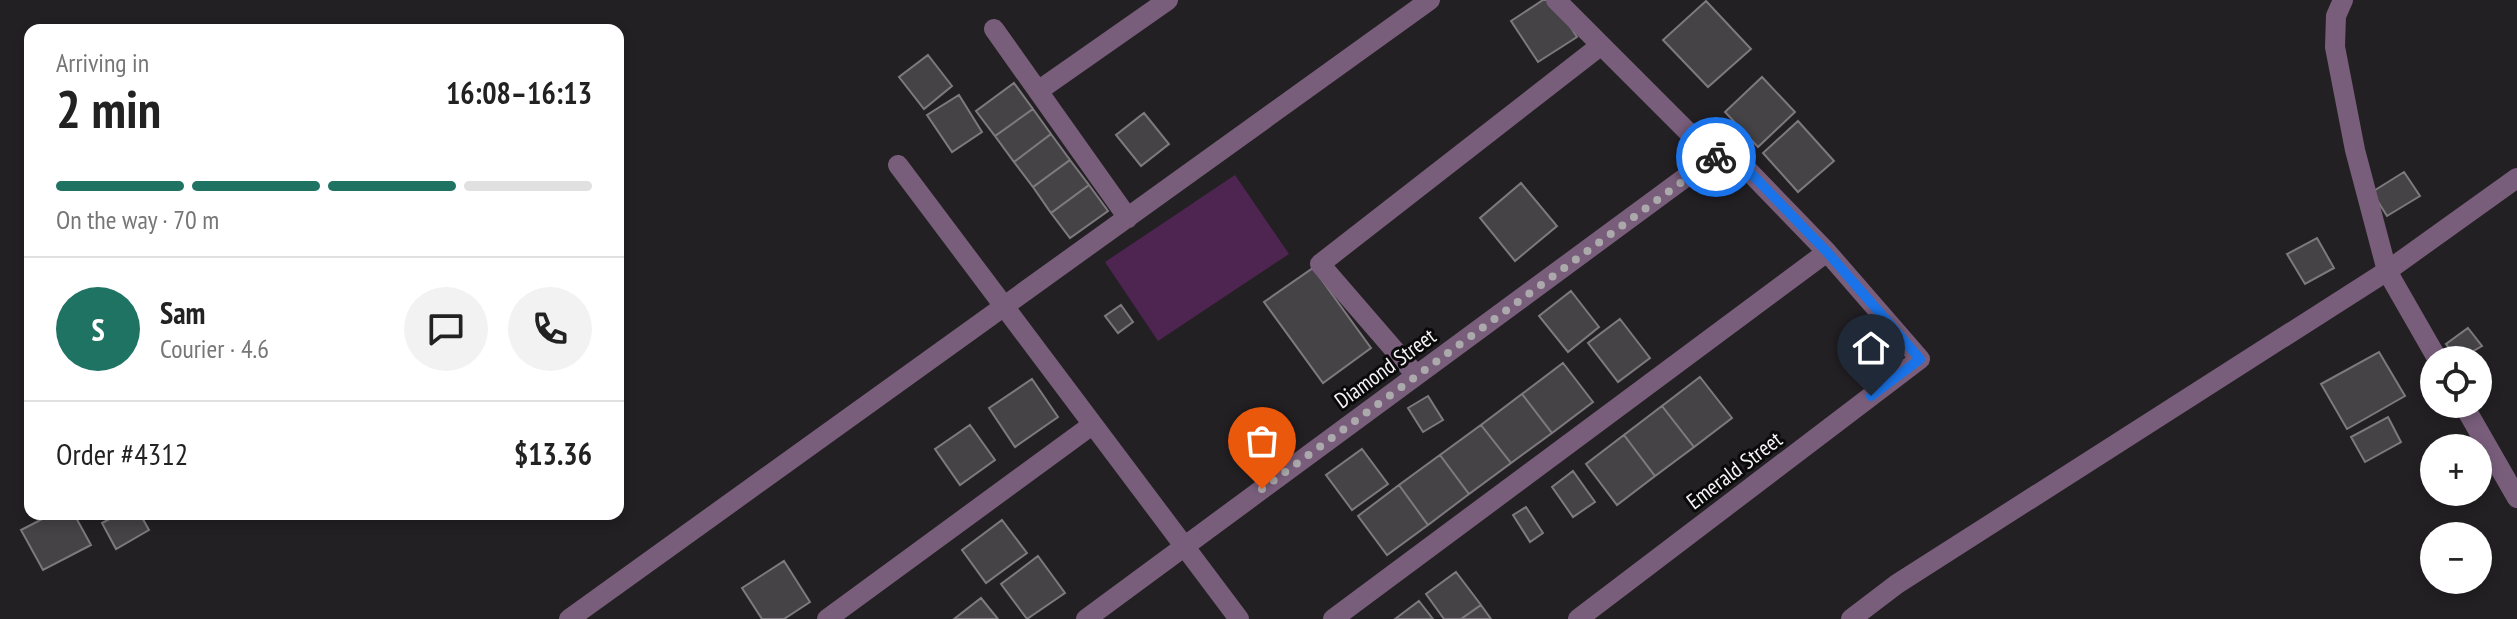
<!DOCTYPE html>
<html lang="en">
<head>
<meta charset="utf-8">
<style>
  :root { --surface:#fff; --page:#f2f2f2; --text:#222; --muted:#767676; --line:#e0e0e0; --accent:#1e7363 }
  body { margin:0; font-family:"PT Sans Narrow",sans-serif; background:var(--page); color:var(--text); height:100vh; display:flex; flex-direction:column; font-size:30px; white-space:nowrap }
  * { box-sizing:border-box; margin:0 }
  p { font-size:26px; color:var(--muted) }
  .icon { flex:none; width:44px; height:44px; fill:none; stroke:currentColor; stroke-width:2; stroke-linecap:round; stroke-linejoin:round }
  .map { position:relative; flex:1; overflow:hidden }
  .panel { position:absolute; left:24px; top:24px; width:600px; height:496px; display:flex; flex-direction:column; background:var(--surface); border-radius:16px; box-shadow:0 4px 12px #0003 }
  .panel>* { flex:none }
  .tools { position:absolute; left:2420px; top:346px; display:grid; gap:16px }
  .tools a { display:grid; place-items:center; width:72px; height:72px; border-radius:50%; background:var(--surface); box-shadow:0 4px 12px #0003; font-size:40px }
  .pin { position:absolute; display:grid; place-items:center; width:68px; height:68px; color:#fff; margin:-82px -34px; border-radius:50% 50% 50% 0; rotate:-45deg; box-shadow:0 0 8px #0007 }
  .pin .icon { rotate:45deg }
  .courier { position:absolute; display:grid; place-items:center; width:80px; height:80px; margin:-40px; border:6px solid #1a73e8; border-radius:50%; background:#fff; color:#222; box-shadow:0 2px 10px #0007 }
  .overview em { font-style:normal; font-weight:700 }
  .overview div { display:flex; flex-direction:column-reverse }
  .overview { display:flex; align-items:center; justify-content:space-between; height:136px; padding:0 32px }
  h1 { font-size:52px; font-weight:700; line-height:60px }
  .bar { display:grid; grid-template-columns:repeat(4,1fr); gap:12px 8px; align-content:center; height:96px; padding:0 32px }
  .bar i { height:10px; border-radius:6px; background:var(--line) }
  .bar .active { background:var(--accent) }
  .bar p { grid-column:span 4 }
  .line { display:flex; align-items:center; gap:20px; padding:0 32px; border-top:2px solid var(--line) }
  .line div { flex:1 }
  .round { display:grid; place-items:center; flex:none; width:84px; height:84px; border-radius:42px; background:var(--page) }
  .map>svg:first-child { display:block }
  .green { fill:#4e2451 }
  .building { fill:#464347; stroke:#7e797e; stroke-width:2 }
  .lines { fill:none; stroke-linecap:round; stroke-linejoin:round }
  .minor { stroke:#795e7b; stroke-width:20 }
  .done { stroke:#aca9ac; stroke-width:8; stroke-dasharray:0 14.4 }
  .route { stroke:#1a73e8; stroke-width:10 }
  .labels { text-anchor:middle; stroke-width:6; stroke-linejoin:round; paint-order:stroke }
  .street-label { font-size:22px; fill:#f5f3f5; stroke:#0b0a0b }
</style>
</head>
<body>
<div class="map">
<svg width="2517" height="619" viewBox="0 0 2517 619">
  <rect width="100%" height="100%" fill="#232023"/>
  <path class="green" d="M1235 175 1289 254 1158 341 1105 262Z"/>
  <path class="building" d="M1543 0H1553L1577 37 1538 62 1511 21Z
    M1706 1 1751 49 1708 87 1663 40Z
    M928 55 952 86 924 109 899 77Z
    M1762 77 1795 112 1758 147 1725 112Z
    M1014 83 1033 109 995 136 976 111Z
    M959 95 982 132 952 152 927 115Z
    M1033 109 1051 134 1014 162 995 136Z
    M1144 113 1169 144 1141 166 1116 135Z
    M1798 121 1834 161 1798 192 1763 153Z
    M1051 134 1070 160 1033 187 1014 162Z
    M1070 160 1089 185 1051 213 1033 187Z
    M2404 172 2420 196 2387 216 2372 192Z
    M1521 183 1557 226 1515 261 1480 218Z
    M1089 185 1108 211 1070 238 1051 213Z
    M2317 238 2334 268 2305 284 2287 254Z
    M1313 268 1371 348 1323 383 1264 302Z
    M1571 291 1599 327 1568 352 1539 316Z
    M1121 305 1133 322 1118 333 1105 316Z
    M1620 319 1650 358 1618 382 1588 343Z
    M2468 328 2482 346 2458 360 2446 344Z
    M2379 352 2405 396 2347 429 2321 384Z
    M1563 363 1593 402 1552 433 1522 394Z
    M1700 377 1732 418 1694 447 1662 406Z
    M1032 379 1058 417 1015 447 989 408Z
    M1522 394 1552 433 1511 463 1481 425Z
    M1428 396 1443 420 1423 432 1408 408Z
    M1662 406 1694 447 1655 476 1624 435Z
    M2388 417 2401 442 2365 462 2351 437Z
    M970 425 995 460 960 485 935 449Z
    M1481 425 1511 463 1469 494 1440 455Z
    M1624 435 1655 476 1617 505 1586 464Z
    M1362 449 1388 484 1352 510 1326 475Z
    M1440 455 1469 494 1428 525 1399 485Z
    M1573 471 1595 502 1573 517 1552 487Z
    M1399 485 1428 525 1387 555 1358 516Z
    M1526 507 1543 533 1530 542 1513 515Z
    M52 514H74L91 545 43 570 21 530Z
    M119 514H140L149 530 116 549 102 523Z
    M1002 520 1027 553 986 583 962 550Z
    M1038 556 1065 593 1027 619 1001 584Z
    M784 561 810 602 784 619H762L742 588Z
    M1456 572 1481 605 1461 619H1444L1426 594Z
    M981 598 998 619H954Z
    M1419 601 1433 619H1395Z
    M1481 605 1491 619H1461Z"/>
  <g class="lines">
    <path class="minor" d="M1556 0 1713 157 1737 159 1827 252 1920 359 1578 619
      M2343 0 2336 16 2335 47 2355 150 2387 271 2438 360
      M994 29 1128 218
      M1038 91 1168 0
      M898 165 1239 619
      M1416 375 1320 264 1600 46
      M2463 404 2517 498
      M569 619 1430 0
      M827 619 1092 425
      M1086 619 1713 157
      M1333 619 1827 252
      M1851 619 1897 584 2387 271 2517 178"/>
  </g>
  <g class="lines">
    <path class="done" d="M1262 489 1716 157"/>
    <path class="route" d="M1716 157 1737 159 1827 252 1920 359 1871 396"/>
  </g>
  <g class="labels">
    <g class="street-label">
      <text transform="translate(1385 368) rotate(-36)" y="8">Diamond Street</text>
      <text transform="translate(1734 470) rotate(-37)" y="8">Emerald Street</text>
    </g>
  </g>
</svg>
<div class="tools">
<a><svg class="icon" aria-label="locate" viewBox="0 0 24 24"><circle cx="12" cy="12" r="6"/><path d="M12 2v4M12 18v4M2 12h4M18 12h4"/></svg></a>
<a>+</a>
<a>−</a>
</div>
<div class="pin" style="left:1262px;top:489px;background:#ea580c"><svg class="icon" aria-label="bag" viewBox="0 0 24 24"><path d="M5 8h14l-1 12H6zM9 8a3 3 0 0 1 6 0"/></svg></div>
<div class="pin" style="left:1871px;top:396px;background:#1f2937"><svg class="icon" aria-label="home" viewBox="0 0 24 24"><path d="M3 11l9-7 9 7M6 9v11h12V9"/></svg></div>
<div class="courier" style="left:1716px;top:157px"><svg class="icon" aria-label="bike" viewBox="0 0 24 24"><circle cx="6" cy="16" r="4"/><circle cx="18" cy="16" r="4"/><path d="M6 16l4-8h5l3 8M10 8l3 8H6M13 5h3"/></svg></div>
<section class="panel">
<div class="overview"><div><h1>2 min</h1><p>Arriving in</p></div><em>16:08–16:13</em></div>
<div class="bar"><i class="active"></i><i class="active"></i><i class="active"></i><i></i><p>On the way · 70 m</p></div>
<div class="line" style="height:144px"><b class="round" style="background:var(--accent);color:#fff">S</b><div><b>Sam</b><p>Courier · 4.6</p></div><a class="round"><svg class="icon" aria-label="chat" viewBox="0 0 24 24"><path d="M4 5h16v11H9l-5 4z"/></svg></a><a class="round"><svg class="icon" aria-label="phone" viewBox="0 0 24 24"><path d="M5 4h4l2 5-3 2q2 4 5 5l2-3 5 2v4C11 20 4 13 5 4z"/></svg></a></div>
<div class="line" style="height:104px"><div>Order #4312</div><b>$13.36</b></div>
</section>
</div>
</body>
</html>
